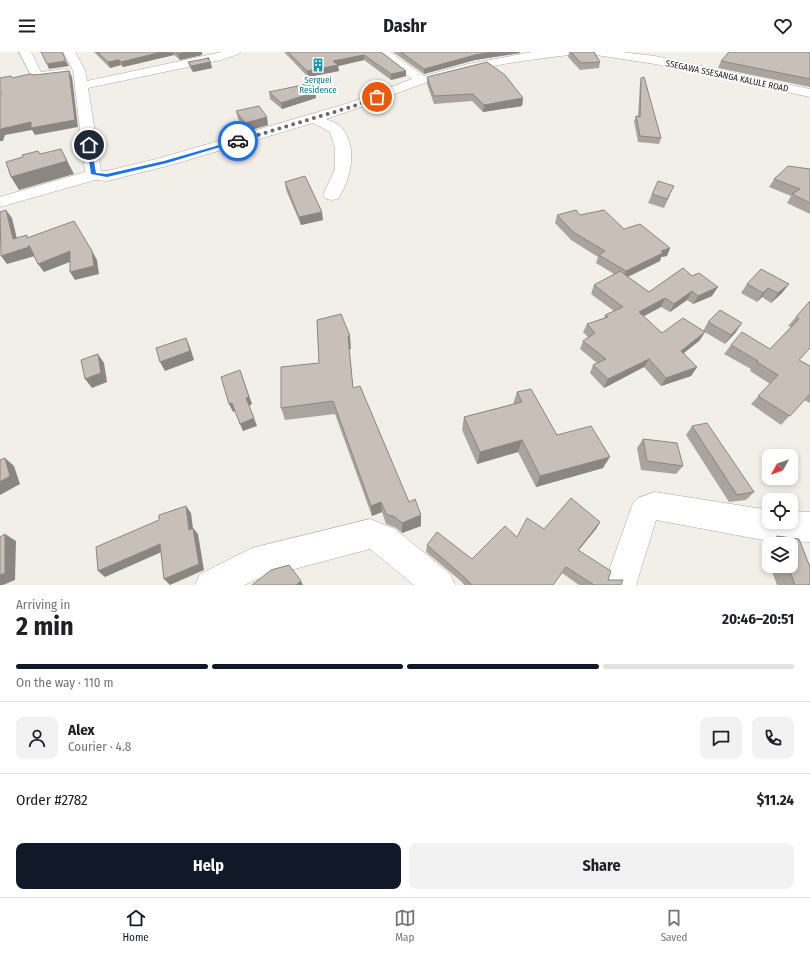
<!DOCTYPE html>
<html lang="en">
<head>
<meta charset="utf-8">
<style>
  :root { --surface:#fff; --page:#f2f2f2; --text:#202124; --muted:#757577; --line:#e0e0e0; --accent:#111827 }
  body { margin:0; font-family:"Fira Sans Condensed",sans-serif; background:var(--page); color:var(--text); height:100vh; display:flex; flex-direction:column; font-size:15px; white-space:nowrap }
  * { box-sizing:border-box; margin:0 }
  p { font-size:13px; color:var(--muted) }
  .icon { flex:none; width:22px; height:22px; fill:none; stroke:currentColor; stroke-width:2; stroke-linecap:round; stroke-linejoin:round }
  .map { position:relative; height:533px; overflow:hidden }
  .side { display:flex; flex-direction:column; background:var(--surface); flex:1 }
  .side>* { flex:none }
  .needle { width:26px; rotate:230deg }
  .fabs { position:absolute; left:762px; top:397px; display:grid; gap:8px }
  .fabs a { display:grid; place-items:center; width:36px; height:36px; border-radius:8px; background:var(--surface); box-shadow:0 2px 6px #0003; font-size:20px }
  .pin { position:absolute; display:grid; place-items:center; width:34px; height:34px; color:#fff; margin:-17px; border:2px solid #fff; border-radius:50%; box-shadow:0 1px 4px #0007 }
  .courier { position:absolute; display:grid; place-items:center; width:40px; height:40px; margin:-20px; border:3px solid #1a73e8; border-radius:50%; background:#fff; color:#222; box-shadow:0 1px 5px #0007 }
  .head em { font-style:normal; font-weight:700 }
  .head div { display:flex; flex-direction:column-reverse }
  .head { display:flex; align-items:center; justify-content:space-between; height:68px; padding:0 16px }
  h1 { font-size:26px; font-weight:700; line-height:30px }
  .bar { display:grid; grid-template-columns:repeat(4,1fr); gap:6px 4px; align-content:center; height:48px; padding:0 16px }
  .bar i { height:5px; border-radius:3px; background:var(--line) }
  .bar .active { background:var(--accent) }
  .bar p { grid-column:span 4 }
  .line { display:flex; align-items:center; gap:10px; padding:0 16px; border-top:1px solid var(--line) }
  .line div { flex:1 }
  .round { display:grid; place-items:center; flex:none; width:42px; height:42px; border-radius:8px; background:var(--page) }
  .cta { display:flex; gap:8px; margin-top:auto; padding:8px 16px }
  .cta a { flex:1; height:46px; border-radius:8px; background:var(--accent); color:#fff; font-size:16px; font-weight:700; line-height:46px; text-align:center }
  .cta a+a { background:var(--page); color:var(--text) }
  header { display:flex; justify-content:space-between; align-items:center; height:52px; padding:0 16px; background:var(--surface); font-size:18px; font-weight:700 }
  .tab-bar { display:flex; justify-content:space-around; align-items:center; height:56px; border-top:1px solid var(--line); background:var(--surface); font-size:11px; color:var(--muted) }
  .tab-bar a { display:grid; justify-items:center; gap:2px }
  .tab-bar .active { color:var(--accent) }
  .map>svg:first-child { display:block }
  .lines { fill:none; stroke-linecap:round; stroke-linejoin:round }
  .minor-casing { stroke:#a9a9a9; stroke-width:1 }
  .minor { fill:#fff; fill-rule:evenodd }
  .wall { fill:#aba49e }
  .shaded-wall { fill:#8b8681 }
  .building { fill:#c7bfb8; stroke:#8b8681 }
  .route { fill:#1a73e8 }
  .done { stroke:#6b6a68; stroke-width:4; stroke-dasharray:0 7.2 }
  .labels { text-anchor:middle; stroke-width:4; stroke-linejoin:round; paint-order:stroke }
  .far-street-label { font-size:9px; fill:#222; stroke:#fff }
  .far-culture-label { font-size:9px; fill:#0d838f; stroke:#fff }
</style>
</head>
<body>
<header><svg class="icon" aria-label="menu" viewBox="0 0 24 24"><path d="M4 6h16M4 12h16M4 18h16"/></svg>Dashr<svg class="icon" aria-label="heart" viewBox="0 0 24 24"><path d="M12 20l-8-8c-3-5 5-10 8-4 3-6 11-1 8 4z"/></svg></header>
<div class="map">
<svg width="810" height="533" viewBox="0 0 810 533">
  <rect width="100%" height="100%" fill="#f2efe9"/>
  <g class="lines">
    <g class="minor-casing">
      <path id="minor" d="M19 0H31L41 20 64 17 68 18 70 21 68 24C58 26 43 29 33 27Z
        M63 0H75L85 18 87 29 222 0H241L239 2 221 8 88 36 101 119H107L160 106 349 51 412 27 376 0H390L424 24 468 12 532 0H575L573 2 569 3C519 9 466 16 419 33 388 44 358 57 326 67 331 69 339 72 342 76 358 96 351 127 338 147L332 148 326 147 323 143 335 117V96L330 80 313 71 171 113 107 129 95 128 0 155V145L85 120 73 18Z
        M590 0H622L655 4 810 37V45L655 12 596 3 592 2Z
        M655 440 769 458V470H791V459L810 460V490L763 488 656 468 636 533H604L633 451 638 446Z
        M370 467 395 477 450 522 455 533H414L370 497 257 527 244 533H195L200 522 252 496Z"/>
    </g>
    <use href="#minor" class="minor"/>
  </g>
  <path class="wall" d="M94 0H202V3L180 8 174 3 123 15 121 13 110 16Z
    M284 0H381L406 19V24L391 28 364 8 338 14 339 19 308 25Z
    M393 0H520V1L475 8 424 22Z
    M569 0H594L600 10 599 16 580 18 568 5Z
    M810 0V35L718 16 721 9Z
    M209 6 212 16 193 20 190 16 188 10Z
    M427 25 523 46 522 54 483 60 472 49 434 52 427 32Z
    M641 26 661 86 659 92 638 90 634 69 636 64H638L640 31Z
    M269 40H315L316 46 282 57 270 47Z
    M236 59 268 73 247 79 238 67Z
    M810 117V162L787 151 791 144 769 135 774 127Z
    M285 130 323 168 301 173 286 138Z
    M652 142 670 143 664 156 648 151Z
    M557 163H580L624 177 670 196 667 204 661 205 660 209 628 225 649 240 683 216 712 244 693 252 687 248 670 260 661 255 643 264 662 281 705 280 699 289 684 301 697 315 691 324 661 334 644 315 604 336 590 321 593 313 597 311 580 297 583 289 588 285 583 280 587 272 604 266 605 263 614 259 591 242 594 233 614 222 596 211 598 205 571 188 555 171Z
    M747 232H789L782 241 771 251 762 245 757 250 741 241Z
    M810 249 799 308 810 314V351L804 348 781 373 751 352 770 332 750 319 751 317 724 302 731 293 770 297 791 275 788 274Z
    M317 268 351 297H349L353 336 421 474 402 481 396 476 386 472 382 460 372 464 335 362 285 368 281 356 319 311Z
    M708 270 736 280 725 292 703 279Z
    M517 340 557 383 603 416 536 435 518 400 477 412 462 378 464 365 513 352Z
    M692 374 754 440 746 448 729 450 686 383Z
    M643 387 683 414 676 422 641 418 637 396Z
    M600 470 596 477 578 499 608 528 621 533H579L562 521 553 533H464L462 530 426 500 427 493 472 507 517 485 544 477Z
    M777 484 799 487 810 515V533H777L770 514H791V492H769V510L764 494Z"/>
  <path class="shaded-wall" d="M162 0H173L174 3 123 15 121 10Z
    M186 0H202V3L180 8 178 2Z
    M492 0H520V1L475 8 424 22V17L475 3Z
    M364 3V8L338 14 339 19 308 25 307 19 333 9Z
    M207 6H209L212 16 193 20 191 14Z
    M119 8 121 13 110 16 108 10Z
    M66 9 69 14 49 17 47 12Z
    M69 19 72 25 78 75 35 83 32 78 5 83 3 89H0V80L1 77Z
    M406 19V24L391 28V22Z
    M315 40 316 46 282 57 281 51Z
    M523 46 522 54 483 60 484 53Z
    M267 65 268 73 247 79 245 71Z
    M61 97 74 122 19 138 11 125 40 102 38 99 45 112Z
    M6 158 12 166 19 195 13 187Z
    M322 160 323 168 301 173 299 165Z
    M29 193 35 204 7 212 1 204Z
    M670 196 667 204 661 205 660 209 623 227 626 219 661 199Z
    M70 199 75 208 44 220 38 212Z
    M92 199 97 208 99 222 75 228 70 220Z
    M789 232 782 241 771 251 778 241Z
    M718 235 712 244 693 252 698 244Z
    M768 236 762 245 757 250 763 241Z
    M692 239 687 248 670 260 674 252Z
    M665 246 661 255 635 269 639 260Z
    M742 271 736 280 725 292 731 283Z
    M705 280 699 289 676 307 681 299Z
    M348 284H350L351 297H349Z
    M186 286 190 295 194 308 165 319 160 310Z
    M98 302 104 311 107 330 92 336 85 327Z
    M649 307 644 315 604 336 608 327Z
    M697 315 691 324 661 334 666 326Z
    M240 318 252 352 249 354 246 346Z
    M232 351 235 359 233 360 229 352Z
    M254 366 257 374 243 379 240 372Z
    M522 388 518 400 477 412 480 400Z
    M610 405 603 416 536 435 540 424Z
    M5 406 14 414 20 432 0 443V430Z
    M381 450 382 460 372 464 371 454Z
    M186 454 191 461 194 484 189 478Z
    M421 463V474L402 481V471Z
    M600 470 596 477 573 505 578 498Z
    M193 476 198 482 204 518 170 533 164 527Z
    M5 482 16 489 15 528 3 533H0V523Z
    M160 492 166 498 105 525 98 519Z
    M301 529 303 533H296Z"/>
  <path class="building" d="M41 0H62L66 9 47 12Z
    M97 0H162L121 10 119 8 108 10Z
    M176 0H186L178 2Z
    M288 0H381L406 19 391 22 364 3 333 9 338 13 307 19Z
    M401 0H492L475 3 424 17Z
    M571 0H594L600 10 581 11Z
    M729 0H810V27L721 9Z
    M207 6 211 10 191 14 188 10 209 6Z
    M487 10 505 23 523 46 484 53 473 42 434 44 427 25Z
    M69 19 75 68 31 76V70L1 77 0 80V42H2L0 39V26L11 24 12 26 30 22 34 23Z
    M644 25 661 86 640 84 636 64 640 65 641 26Z
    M312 31 315 40 281 51 269 40Z
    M259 54 267 65 245 71 236 59Z
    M61 97 67 109 11 125 6 110 23 105 22 103 38 99 40 102Z
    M788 114 810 117V151L792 142 800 137 774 127Z
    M305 124 322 160 299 165 285 130Z
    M658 129 674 134 667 147 652 142Z
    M6 158 13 187 27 183V186L74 169 92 199 94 214 70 220V199L38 212 29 193V195L1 204 0 160Z
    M576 158 580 163 604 158 624 177 640 172 670 196 661 199 663 201 626 219 599 203 605 199 573 180 557 163Z
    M683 216 692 224 699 221 718 235 698 244 692 239 674 252 665 246 639 260 662 281 683 266 705 280 681 299 697 315 666 326 649 307 608 327 593 313 606 307 583 289 595 281 587 272 608 265 605 263 623 255 594 233 620 219 649 240Z
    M761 217 789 232 778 241 768 236 763 241 747 232Z
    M810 249V296L799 308 810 314V342L790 364 758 344 778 323 757 310 758 309 731 293 742 280 770 297 799 267 796 265Z
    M720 258 742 271 731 283 708 270Z
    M341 262 350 284H348L353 336 360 334 409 450 415 447 421 463 402 471 395 465 386 462 381 450 371 454 333 349 281 356V315L319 311 317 268Z
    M186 286 190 299 160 310 156 296Z
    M98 302 101 321 85 327 81 308Z
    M240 318 249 345 246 346 254 366 240 372 232 351 229 352 221 325Z
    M531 337 557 383 591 374 610 405 540 424 522 388 480 400 464 365 522 350 517 340Z
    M707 371 754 440 737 443 692 374Z
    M643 387 677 391 683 414 647 409Z
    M5 406 10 424 0 430V408Z
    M571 446 600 470 578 498 611 519 608 528H623L621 533H594L566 515 553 533H472L463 524 427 493 437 480 472 507 505 474 517 485 527 466 544 477Z
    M186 454 189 478 193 476 199 512 164 527 160 492 98 519 96 495 159 468V463Z
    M5 482V521L0 523V485Z
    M777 484 799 487 810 515V533H795L788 514H791V492H780Z
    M289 513 301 529 296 533H252L271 518Z"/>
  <path class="route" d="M237 88 240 89 167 111 107 125 91 122 87 93 89 91 91 93 96 121 107 122 164 109Z"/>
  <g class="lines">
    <path class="done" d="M238 89 354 54 377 45"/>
  </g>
  <defs>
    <g id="building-bare" transform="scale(1.08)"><path d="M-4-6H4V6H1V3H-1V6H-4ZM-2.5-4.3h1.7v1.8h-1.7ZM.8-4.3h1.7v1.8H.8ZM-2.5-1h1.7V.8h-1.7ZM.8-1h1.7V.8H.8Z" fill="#0f9aa8" stroke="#fff" stroke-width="2.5" paint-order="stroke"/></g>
  </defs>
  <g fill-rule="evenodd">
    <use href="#building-bare" x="318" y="13"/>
  </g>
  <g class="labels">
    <g class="far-street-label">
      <text transform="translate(727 24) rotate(12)" y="3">SSEGAWA SSESANGA KALULE ROAD</text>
    </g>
    <g class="far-culture-label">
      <text x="318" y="31">Serguei<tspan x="318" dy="10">Residence</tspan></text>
    </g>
  </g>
</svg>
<div class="fabs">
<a><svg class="needle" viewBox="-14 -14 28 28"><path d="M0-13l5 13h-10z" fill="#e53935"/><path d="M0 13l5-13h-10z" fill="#757577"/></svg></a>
<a><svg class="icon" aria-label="locate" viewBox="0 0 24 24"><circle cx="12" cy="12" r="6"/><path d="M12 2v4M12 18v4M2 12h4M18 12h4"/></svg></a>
<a><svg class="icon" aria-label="layers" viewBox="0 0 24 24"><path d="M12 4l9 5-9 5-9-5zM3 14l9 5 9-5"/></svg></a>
</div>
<div class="pin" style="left:377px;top:45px;background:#ea580c"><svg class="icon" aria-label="bag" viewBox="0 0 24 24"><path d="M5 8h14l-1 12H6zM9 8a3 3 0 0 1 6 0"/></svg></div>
<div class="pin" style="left:89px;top:93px;background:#1f2937"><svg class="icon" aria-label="home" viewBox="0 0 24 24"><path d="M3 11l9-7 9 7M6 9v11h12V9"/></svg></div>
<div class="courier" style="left:238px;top:89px"><svg class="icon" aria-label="car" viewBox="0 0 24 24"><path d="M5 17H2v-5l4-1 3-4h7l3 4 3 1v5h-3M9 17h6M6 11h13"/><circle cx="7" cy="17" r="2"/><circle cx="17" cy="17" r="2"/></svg></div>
</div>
<section class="side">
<div class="head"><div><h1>2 min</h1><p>Arriving in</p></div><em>20:46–20:51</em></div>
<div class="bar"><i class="active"></i><i class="active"></i><i class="active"></i><i></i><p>On the way · 110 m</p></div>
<div class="line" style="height:72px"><a class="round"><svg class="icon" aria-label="person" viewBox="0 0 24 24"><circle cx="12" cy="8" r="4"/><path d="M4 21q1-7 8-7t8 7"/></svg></a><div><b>Alex</b><p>Courier · 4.8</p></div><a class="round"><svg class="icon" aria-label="chat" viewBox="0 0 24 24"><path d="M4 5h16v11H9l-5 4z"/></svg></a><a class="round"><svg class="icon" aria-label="phone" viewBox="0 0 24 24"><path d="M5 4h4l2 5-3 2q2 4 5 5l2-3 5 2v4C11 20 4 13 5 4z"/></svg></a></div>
<div class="line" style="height:52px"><div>Order #2782</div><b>$11.24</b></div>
<div class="cta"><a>Help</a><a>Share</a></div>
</section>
<nav class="tab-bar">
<a class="active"><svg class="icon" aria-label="home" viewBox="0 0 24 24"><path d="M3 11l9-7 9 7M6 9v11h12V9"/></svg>Home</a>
<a><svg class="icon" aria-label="map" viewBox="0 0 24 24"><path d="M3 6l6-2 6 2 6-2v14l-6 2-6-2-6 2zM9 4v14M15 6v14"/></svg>Map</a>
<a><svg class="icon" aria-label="saved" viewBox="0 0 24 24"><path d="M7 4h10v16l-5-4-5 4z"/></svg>Saved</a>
</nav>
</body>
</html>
